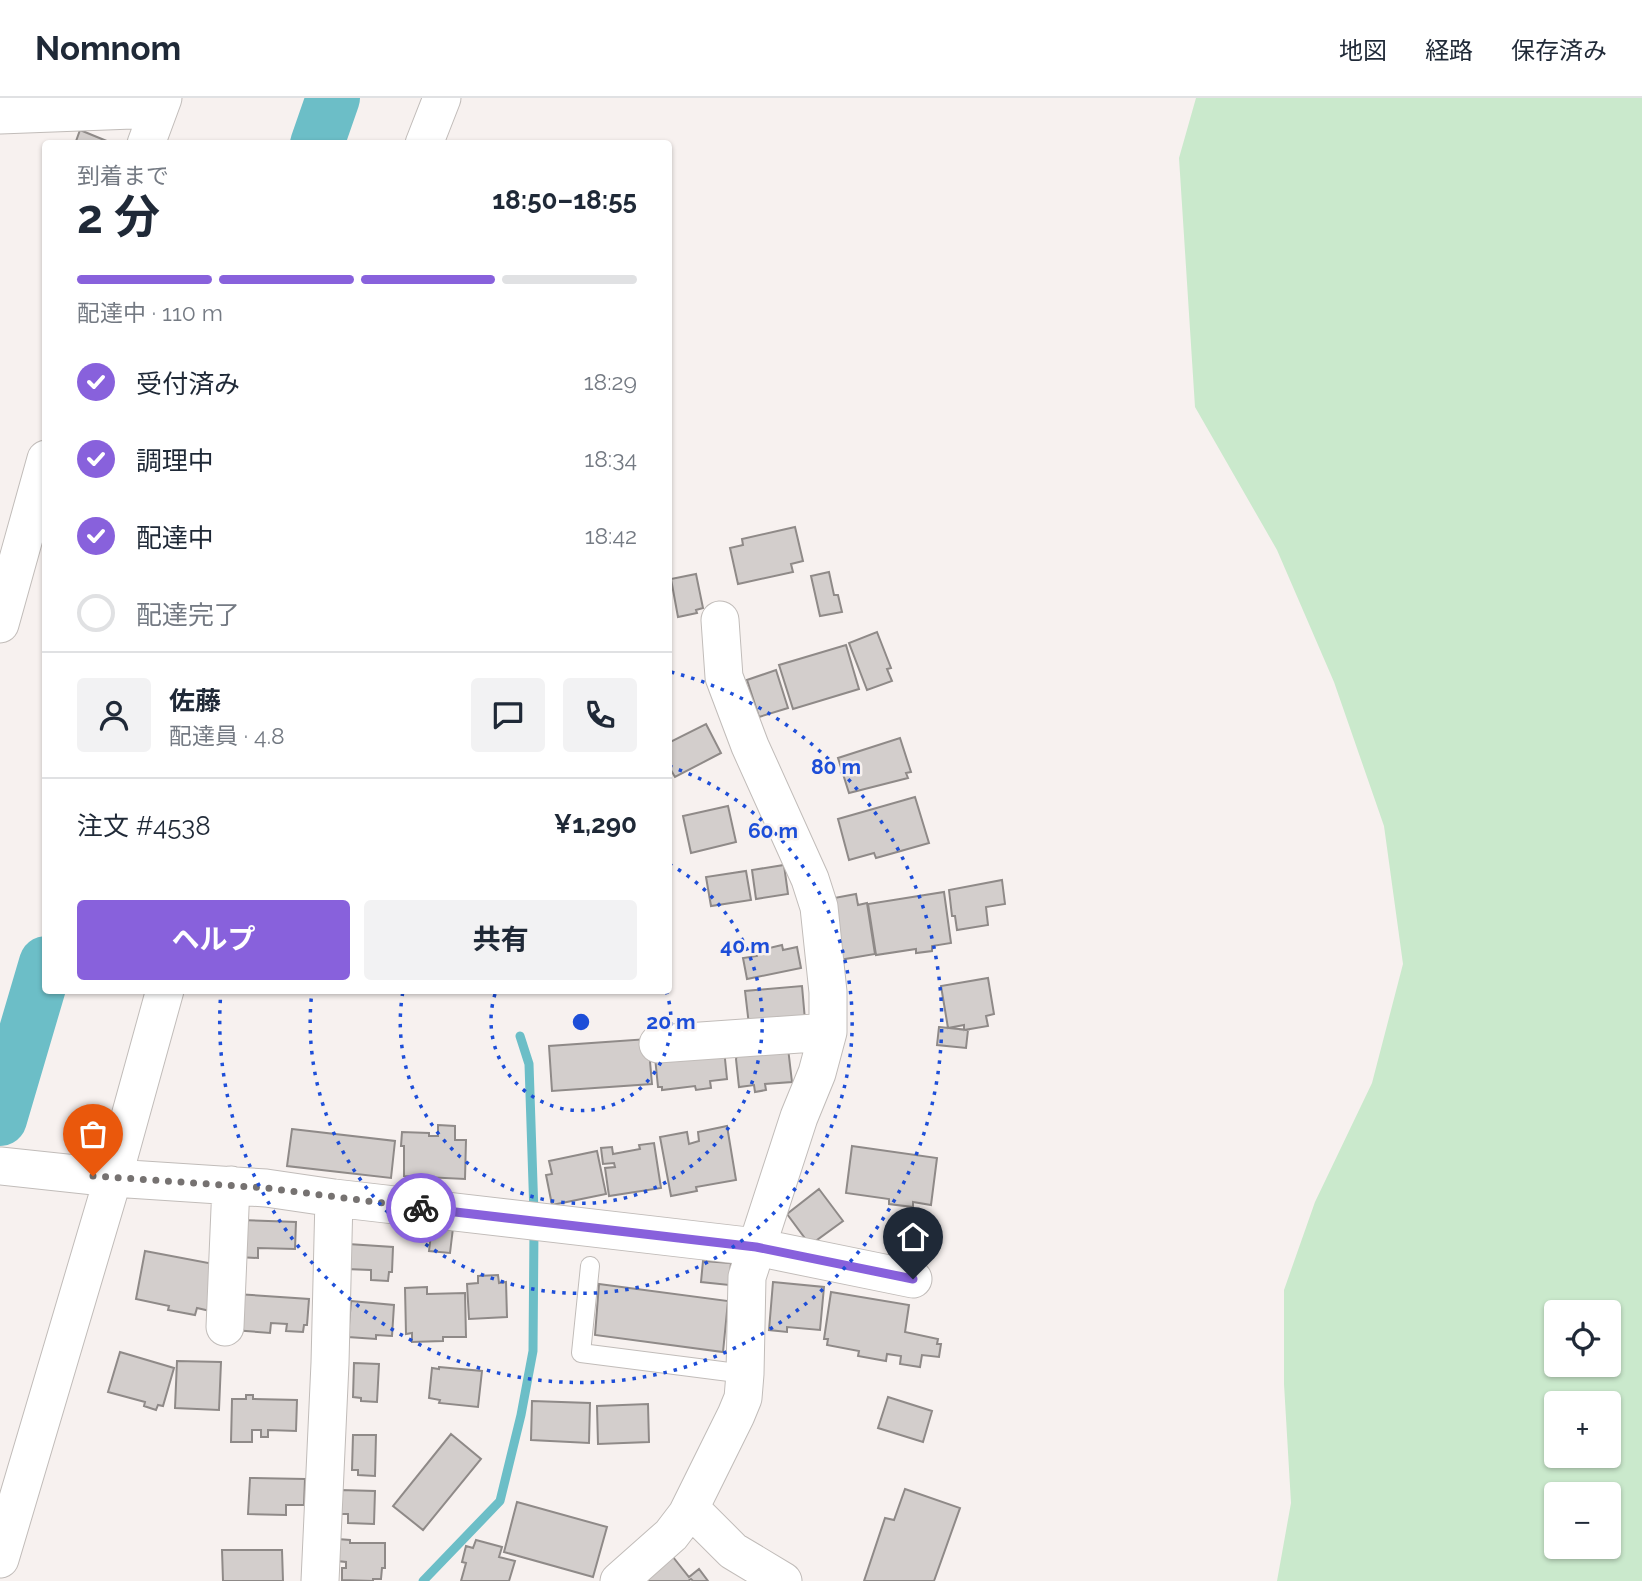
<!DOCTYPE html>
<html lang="ja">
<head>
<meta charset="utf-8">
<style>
  :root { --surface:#fff; --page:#f2f2f3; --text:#1f2937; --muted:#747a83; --line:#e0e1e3; --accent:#8861dc }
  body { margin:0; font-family:Raleway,"Noto Sans JP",sans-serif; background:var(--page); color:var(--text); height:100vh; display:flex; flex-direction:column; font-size:26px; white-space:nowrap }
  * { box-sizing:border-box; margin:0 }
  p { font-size:23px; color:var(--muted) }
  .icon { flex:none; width:38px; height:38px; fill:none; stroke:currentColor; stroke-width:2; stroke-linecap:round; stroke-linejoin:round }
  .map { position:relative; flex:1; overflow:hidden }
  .details { position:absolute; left:42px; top:42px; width:630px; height:854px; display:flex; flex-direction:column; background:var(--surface); border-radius:7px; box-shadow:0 2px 5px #0004 }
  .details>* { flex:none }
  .fabs { position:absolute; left:1544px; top:1202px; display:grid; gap:14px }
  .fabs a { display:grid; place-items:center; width:77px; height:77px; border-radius:7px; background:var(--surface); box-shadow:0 2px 5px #0004; font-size:35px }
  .pin { position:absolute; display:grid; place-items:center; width:60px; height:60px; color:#fff; margin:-72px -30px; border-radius:50% 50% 50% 0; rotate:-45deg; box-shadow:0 0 7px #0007 }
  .pin .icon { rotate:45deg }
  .courier { position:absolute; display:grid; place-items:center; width:70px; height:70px; margin:-35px; border:5px solid #8861dc; border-radius:50%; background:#fff; color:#222; box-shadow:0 2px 9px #0007 }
  .overview em { font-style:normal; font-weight:700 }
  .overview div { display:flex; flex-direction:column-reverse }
  .overview { display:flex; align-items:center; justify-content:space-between; height:119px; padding:0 35px }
  h1 { font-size:46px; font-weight:700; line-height:52px }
  .bar { display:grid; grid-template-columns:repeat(4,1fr); gap:10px 7px; align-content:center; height:84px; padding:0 35px }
  .bar i { height:9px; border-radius:5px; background:var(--line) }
  .bar .on { background:var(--accent) }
  .bar p { grid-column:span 4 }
  .line { display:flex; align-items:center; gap:18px; padding:0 35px; border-top:2px solid var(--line) }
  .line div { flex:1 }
  .round { display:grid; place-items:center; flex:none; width:74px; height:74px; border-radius:7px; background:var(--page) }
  ol { padding:0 35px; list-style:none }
  li { display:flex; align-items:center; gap:21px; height:77px }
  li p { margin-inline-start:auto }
  li .icon { padding:7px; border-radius:50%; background:var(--accent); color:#fff; stroke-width:4 }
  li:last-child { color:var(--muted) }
  li i { width:38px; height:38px; border:4px solid var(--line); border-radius:50% }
  .action { display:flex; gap:14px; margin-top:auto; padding:14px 35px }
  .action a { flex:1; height:80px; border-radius:7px; background:var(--accent); color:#fff; font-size:28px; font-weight:700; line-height:80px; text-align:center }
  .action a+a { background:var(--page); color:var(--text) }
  header { display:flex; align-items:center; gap:42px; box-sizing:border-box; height:98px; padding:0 35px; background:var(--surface); border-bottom:2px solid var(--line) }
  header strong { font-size:33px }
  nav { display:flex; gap:38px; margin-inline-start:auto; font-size:24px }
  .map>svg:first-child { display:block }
  .green { fill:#cae9cc; fill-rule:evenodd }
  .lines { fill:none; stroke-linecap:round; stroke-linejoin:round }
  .stream { stroke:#6cbec7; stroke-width:9 }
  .river { stroke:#6cbec7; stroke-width:54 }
  .building { fill:#d3cecc; stroke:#8f8a88; stroke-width:2 }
  .service-casing { stroke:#c1bcb9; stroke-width:20 }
  .minor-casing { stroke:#c1bcb9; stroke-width:39 }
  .service { stroke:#fff; stroke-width:18 }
  .minor { stroke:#fff; stroke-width:37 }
  .done { stroke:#767271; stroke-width:7; stroke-dasharray:0 12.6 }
  .route { stroke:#8861dc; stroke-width:9 }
  .ring { fill:none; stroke:#1d4ed8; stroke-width:3.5; stroke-dasharray:3.5 7 }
  .centre { fill:#1d4ed8; stroke:#f7f1ef; stroke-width:3.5 }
  .ring-label { font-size:21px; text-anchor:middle; font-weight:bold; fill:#1d4ed8; stroke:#f7f1ef; stroke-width:5; stroke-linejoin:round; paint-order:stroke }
</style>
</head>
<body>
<header>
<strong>Nomnom</strong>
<nav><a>地図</a><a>経路</a><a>保存済み</a></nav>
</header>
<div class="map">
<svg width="1642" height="1483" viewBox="0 0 1642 1483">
  <rect width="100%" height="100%" fill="#f7f1ef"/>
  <path class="green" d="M1196 0H1642V1483H1277L1291 1405 1284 1286V1192L1315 1104 1372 985 1403 866 1384 728 1334 584 1277 452 1195 309 1179 60ZM1556 1214H1608V1267H1556ZM1556 1306H1608V1358H1556ZM1556 1396H1608V1449H1556Z"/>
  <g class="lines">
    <path class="stream" d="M520 938 529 966 534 1116
      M423 1483 500 1403 521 1317 533 1253 534 1130"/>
    <path class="river" d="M317 46 333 0
      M0 1021 46 865"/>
  </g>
  <path class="building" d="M80 32 114 46H75Z
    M795 429 803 463 791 466 793 474 738 486 730 450 743 447 742 441Z
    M829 474 834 497H838L842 514 820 518 811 478Z
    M696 476 703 510 696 512 697 515 678 519 671 481Z
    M877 534 891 570 887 571 892 583 867 592 849 545Z
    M846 547 859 591 793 611 779 567Z
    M776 572 788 610 759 619 747 582Z
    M706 626 721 655 675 679 668 667V645Z
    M900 640 911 674 906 675 908 680 849 695 838 660Z
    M915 699 929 745 876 760 874 755 849 762 838 721Z
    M728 708 736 744 691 755 683 718Z
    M784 767 788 796 756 801 752 772Z
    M746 773 751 802 711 808 706 779Z
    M1002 782 1005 806 986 809 988 827 957 832 955 818H952L949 792Z
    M944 794 951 845 932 848V853L916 855V851L876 857 868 806Z
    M856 796 858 807 867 805 875 856 839 862 829 801Z
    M782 847 783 852 797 849 801 870 747 881 743 860 757 858V853Z
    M988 880 994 916 986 918 988 928 964 932V927L948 930 941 888Z
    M802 888 805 922 749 927 745 893Z
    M939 929 968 932 966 950 937 947Z
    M648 941 652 986 552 993 549 948Z
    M788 950 792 984 765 986 766 992 755 994 754 987 739 989 736 961 738 954Z
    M724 951 727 981 710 983 711 990 696 992 695 988 662 992V989H658L655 959Z
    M438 1027 455 1028V1042H466L465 1081 404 1078V1048H401L402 1034 429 1035V1038H438Z
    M727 1028 736 1082 696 1089 697 1093 671 1098 660 1039 687 1034 689 1046 699 1043 698 1034Z
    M292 1031 395 1043 391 1080 287 1068Z
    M654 1045 661 1090 609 1098 605 1070 615 1069 614 1065 603 1066 601 1050 612 1049 613 1056 640 1051 639 1047Z
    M852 1048 937 1060 931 1107 913 1104V1109L889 1106V1101L846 1095Z
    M597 1053 606 1096 552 1107 546 1077 552 1076 549 1063Z
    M819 1091 843 1123 810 1147 787 1116Z
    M239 1122 296 1124 295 1151 258 1150V1160L238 1159Z
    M432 1128 453 1130 450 1155 429 1153Z
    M348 1146 393 1149 392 1174H389L388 1183 371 1182V1172L346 1171Z
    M145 1153 219 1167 210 1213 197 1210 195 1217 168 1212 169 1208 136 1201Z
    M703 1163 731 1165 729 1187 701 1184Z
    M498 1177 499 1185 506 1184 507 1219 469 1221 467 1186 478 1185V1178Z
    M773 1184 824 1189 820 1232 787 1229V1234L769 1232Z
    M599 1186 728 1203 723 1254 595 1237Z
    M427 1189V1196L465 1195 466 1239H443V1243L412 1244V1235L406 1236 405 1190Z
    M831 1194 909 1207 905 1234 938 1241 937 1246H941L939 1259 922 1257 920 1269 900 1266 901 1258 887 1256 886 1263 858 1258 859 1253 827 1247 828 1241H824Z
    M236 1196 309 1201 307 1227H304L303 1234 286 1233 287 1226 271 1225 270 1235 233 1232Z
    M351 1203 394 1207 392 1238 376 1237V1241L348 1239Z
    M120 1254 174 1270 163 1308 158 1307 156 1312 144 1308 145 1304 108 1294Z
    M177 1263 221 1264 219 1312 175 1310Z
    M354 1265 379 1266 377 1304 361 1303V1300L353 1299Z
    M439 1269 482 1273 478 1309 439 1305 440 1302 429 1300 432 1270 439 1271Z
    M246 1297H253V1301L297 1302 296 1333 268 1332V1339H261V1332H252V1344H231L232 1301H246Z
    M888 1299 932 1313 923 1344 878 1330Z
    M532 1303 590 1305 589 1345 531 1342Z
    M648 1306 649 1344 598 1346 597 1308Z
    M451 1336 481 1361 423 1432 393 1408Z
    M353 1337H376L375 1378 358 1377V1372H352Z
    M250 1380 305 1381 304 1407H286V1417L248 1416Z
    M905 1391 960 1410 934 1483H864L885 1420 894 1422Z
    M340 1392 375 1393 374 1426 348 1425V1416H340Z
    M517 1404 607 1429 593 1479 504 1454Z
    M337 1441 350 1442V1445H385V1470H382L381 1481H373V1483L342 1482V1470H346V1464L337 1463Z
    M476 1442 502 1449 499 1459 515 1463 509 1483H461L466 1465 462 1464 466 1448 473 1450Z
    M222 1452H282L283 1483H223Z
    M673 1459 689 1479 699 1471 708 1483H693L691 1481 688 1483H645Z"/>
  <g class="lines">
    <g class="service-casing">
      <path id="service" d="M590 1168 581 1255 745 1276"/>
    </g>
    <g class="minor-casing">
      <path id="minor" d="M0 17 159 11
        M146 46 163 0
        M424 46 442 0
        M0 526 46 361
        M658 946 828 934
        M0 1068 113 1080 266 1090 334 1100 756 1149 913 1181
        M225 1229 231 1087
        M690 1410 733 1453 783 1483
        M0 1461 113 1080 165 892
        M320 1483 330 1265 334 1100
        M619 1483 671 1437 687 1416 736 1317 743 1300 745 1276 747 1179 799 1019 817 975 828 934V894L819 809 810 781 750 648 724 579 720 522"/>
    </g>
    <use href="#service" class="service"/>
    <use href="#minor" class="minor"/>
  </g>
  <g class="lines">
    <path class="done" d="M93 1078 267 1090 421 1110"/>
    <path class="route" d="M421 1110 756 1149 913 1181"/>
  </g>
  <g class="ring">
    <path d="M666 893A90 90 0 1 1 496 893"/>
    <path d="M669 766A181 181 0 1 1 403 893"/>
    <path d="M669 668A271 271 0 1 1 312 893"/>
    <path d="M671 574A361 361 0 1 1 221 893"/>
  </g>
  <circle cx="581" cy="924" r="10" class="centre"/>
  <g class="ring-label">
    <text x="836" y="676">80 m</text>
    <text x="773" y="740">60 m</text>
    <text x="745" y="855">40 m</text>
    <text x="671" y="931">20 m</text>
  </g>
</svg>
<div class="fabs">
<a><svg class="icon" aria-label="locate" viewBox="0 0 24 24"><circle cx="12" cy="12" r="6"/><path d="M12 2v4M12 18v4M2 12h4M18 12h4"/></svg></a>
<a>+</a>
<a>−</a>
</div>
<div class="pin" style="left:93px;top:1078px;background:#ea580c"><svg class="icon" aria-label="bag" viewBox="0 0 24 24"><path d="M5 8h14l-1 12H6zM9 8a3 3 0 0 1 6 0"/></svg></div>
<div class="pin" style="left:913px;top:1181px;background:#1f2937"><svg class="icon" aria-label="home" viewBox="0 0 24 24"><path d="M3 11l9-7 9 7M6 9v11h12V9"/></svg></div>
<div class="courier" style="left:421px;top:1110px"><svg class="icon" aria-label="bike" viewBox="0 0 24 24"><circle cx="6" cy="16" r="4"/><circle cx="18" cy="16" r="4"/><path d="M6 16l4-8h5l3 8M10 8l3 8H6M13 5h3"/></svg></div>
<section class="details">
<div class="overview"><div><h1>2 分</h1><p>到着まで</p></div><em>18:50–18:55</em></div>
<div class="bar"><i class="on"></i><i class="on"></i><i class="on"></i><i></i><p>配達中 · 110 m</p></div>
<ol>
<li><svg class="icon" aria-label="check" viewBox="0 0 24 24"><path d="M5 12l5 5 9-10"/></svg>受付済み<p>18:29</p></li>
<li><svg class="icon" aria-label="check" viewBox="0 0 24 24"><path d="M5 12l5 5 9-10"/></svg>調理中<p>18:34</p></li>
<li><svg class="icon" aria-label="check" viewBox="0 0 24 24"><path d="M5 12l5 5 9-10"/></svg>配達中<p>18:42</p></li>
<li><i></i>配達完了</li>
</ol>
<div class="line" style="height:126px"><a class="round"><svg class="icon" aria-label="person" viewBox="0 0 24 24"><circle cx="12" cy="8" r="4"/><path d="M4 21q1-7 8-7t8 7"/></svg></a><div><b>佐藤</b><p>配達員 · 4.8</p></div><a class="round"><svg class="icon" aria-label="chat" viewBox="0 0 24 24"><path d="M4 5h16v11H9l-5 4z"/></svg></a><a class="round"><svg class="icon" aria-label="phone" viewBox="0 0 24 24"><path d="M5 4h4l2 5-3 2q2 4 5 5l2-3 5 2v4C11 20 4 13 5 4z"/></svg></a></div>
<div class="line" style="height:91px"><div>注文 #4538</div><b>¥1,290</b></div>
<div class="action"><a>ヘルプ</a><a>共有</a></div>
</section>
</div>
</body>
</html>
